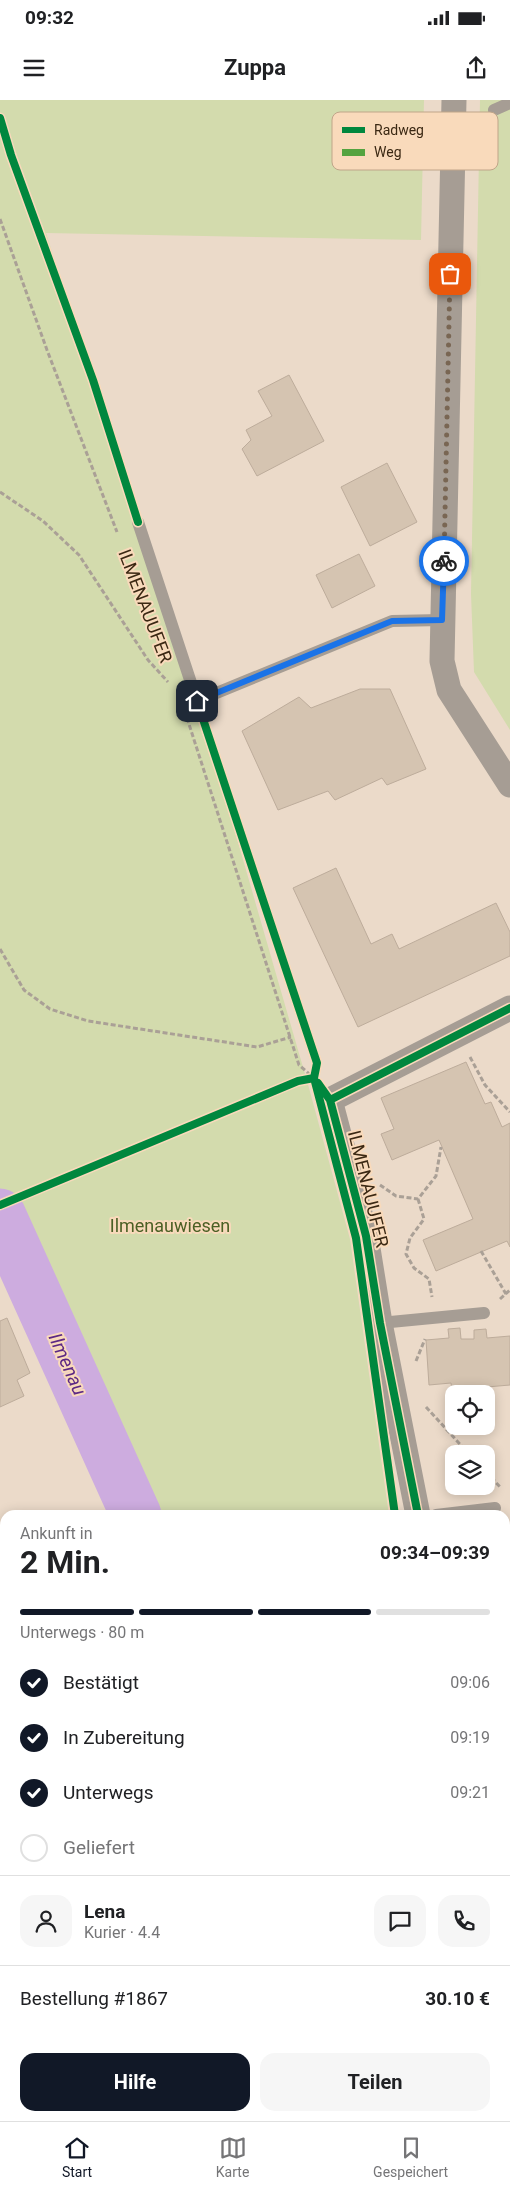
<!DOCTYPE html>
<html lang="de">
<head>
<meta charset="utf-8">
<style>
  :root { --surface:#fff; --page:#f6f6f6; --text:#202124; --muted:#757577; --line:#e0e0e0; --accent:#111827 }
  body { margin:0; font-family:Roboto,sans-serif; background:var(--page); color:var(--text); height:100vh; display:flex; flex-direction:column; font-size:19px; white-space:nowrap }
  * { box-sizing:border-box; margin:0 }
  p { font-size:16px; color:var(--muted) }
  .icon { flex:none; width:28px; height:28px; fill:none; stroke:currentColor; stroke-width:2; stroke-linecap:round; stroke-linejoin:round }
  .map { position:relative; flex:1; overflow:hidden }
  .sheet { position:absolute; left:0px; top:1410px; width:510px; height:611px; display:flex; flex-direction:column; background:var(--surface); border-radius:15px 15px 0 0; box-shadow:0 2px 12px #0003 }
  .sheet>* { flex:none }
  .buttons { position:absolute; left:445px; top:1285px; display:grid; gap:10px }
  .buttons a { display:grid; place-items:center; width:50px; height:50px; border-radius:10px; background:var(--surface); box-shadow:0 2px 12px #0003; font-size:25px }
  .pin { position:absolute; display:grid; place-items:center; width:42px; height:42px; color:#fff; margin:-21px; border-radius:10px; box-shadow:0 2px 8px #0006 }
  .courier { position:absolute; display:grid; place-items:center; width:50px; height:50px; margin:-25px; border:4px solid #1a73e8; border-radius:50%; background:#fff; color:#222; box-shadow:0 1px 6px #0007 }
  .headline em { font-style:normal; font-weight:700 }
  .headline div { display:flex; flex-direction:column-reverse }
  .headline { display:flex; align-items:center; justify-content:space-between; height:85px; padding:0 20px }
  h1 { font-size:32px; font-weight:700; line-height:38px }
  .bar { display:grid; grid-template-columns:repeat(4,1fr); gap:8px 5px; align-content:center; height:60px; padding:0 20px }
  .bar i { height:6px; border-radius:4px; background:var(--line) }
  .bar .current { background:var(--accent) }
  .bar p { grid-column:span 4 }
  .line { display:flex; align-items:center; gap:12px; padding:0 20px; border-top:1px solid var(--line) }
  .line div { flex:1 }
  .round { display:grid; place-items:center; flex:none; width:52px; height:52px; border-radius:15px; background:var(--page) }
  ol { padding:0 20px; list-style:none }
  li { display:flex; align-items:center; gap:15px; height:55px }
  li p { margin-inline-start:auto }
  li .icon { padding:5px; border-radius:50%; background:var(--accent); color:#fff; stroke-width:4 }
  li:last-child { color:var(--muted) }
  li i { width:28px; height:28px; border:2px solid var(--line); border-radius:50% }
  .button { display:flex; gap:10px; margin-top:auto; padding:10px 20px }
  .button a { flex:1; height:58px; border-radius:15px; background:var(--accent); color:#fff; font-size:20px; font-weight:700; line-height:58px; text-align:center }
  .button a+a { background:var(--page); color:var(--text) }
  .status { display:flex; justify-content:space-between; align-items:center; height:35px; padding:0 25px; background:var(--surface); direction:ltr }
  .status svg { height:14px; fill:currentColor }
  header { display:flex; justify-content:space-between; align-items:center; height:65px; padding:0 20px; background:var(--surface); font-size:22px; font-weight:700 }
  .dock { display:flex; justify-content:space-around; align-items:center; height:70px; border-top:1px solid var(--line); background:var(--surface); font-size:14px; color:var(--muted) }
  .dock a { display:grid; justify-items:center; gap:2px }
  .dock .current { color:var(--accent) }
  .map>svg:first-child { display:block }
  .built { fill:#f3d2b1 }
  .green { fill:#d3dbad }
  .water { fill:#cdacdf }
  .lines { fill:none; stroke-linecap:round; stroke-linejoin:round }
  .river { stroke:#cdacdf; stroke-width:51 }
  .building { fill:#d5c4b1; stroke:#bdac9b }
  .path { stroke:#aaa096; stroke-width:3; stroke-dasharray:5 2.5; stroke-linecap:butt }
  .service { stroke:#a69d94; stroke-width:12 }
  .minor { stroke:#a69d94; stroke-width:25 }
  .quiet { stroke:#54a33f; stroke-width:6; stroke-dasharray:12 6; stroke-linecap:butt }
  .cycleway-casing { stroke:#f9dabb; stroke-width:11 }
  .cycleway { stroke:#00873e; stroke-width:8 }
  .done { stroke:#796653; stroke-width:5; stroke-dasharray:0 9 }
  .route { stroke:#1a73e8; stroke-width:6 }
  .labels { text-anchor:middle; stroke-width:4; stroke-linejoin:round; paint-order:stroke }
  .street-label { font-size:18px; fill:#3b2813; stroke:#f9dabb }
  .park-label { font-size:18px; fill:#4b6025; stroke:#f9dabb }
  .water-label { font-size:19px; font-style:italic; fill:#5c2884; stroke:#f9dabb }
  .key { fill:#f9dabb; stroke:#c0a589; stroke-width:1 }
  .key-label { font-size:14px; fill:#3b2813 }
</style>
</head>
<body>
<div class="status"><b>09:32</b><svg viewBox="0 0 49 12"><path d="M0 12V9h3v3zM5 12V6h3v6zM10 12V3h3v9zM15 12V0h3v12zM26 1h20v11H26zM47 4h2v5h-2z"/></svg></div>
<header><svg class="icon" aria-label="menu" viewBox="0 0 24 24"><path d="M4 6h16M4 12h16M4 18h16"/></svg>Zuppa<svg class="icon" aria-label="share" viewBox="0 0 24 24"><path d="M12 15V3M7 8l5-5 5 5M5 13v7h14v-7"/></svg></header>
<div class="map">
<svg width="510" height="2021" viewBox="0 0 510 2021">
  <rect width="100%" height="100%" fill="#ebdac9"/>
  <path class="built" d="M0 1699 5 1712V2016H131L127 2021H0Z"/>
  <path class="green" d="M0 0H424L421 140 46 133 209 642 309 988 350 1139 389 1415H114L0 1159Z
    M480 0H510V630L474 572 471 494Z
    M505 1782H510V1907H505Z"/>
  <path class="water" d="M131 2016H193L191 2021H127Z
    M346 2016H366L396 2021H342Z"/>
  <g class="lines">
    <path class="river" d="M0 1114 136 1415"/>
  </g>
  <path class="building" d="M289 275 324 341 257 376 242 349 251 340 246 330 272 316 258 291Z
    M387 363 417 422 370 446 341 387Z
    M359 454 375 486 332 508 316 475Z
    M360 589H390L426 669 387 685 382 678 335 700 328 691 278 710 242 631 299 597 311 608Z
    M336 768 371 844 392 834 399 849 496 803 510 832V856L358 927 293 788Z
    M466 962 485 1004 491 1002 502 1027 510 1023V1147L507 1141 436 1171 423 1140 473 1119 439 1040 392 1060 381 1034 394 1029 381 998Z
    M7 1218 30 1273 17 1280 24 1296 0 1307V1221Z
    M460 1228 461 1239H474V1230L486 1229 487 1238 510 1236V1285L452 1290 451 1283 429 1285 426 1240 449 1238 448 1229Z
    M510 1430V1478H507L510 1506V1615H505V1431Z
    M5 1494V1535L0 1523V1496Z
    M0 1716 5 1733V1759L0 1760Z
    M0 1773H5V1857L0 1856Z
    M12 2016H80L79 2021H10Z
    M80 2016H120L118 2021H79Z
    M231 2016H340L344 2017 342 2021H230Z"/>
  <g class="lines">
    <path class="path" d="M0 119 47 250 117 432
      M0 392 43 421 79 455 148 560 168 582
      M187 618 299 965 314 978
      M0 849 24 890 50 909 88 921 257 947 291 937
      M470 957 485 985 510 1012
      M380 1085 396 1096 418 1099 436 1076 441 1047
      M418 1099 424 1119 410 1138 406 1154 414 1168 429 1179 432 1197
      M481 1151 506 1194
      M500 1199 510 1190
      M416 1261 425 1239
      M426 1307 469 1354
      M486 1372 501 1388
      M505 1628H510"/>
    <path class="service" d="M494 10 510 3
      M138 422 197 601 392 521 442 520
      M380 1223 484 1213
      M436 1415 495 1408
      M505 1675H510
      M505 1970H510"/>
    <path class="minor" d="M454 0 442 561 449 590 510 685
      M418 1415 380 1223 366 1136 330 1000 510 908
      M0 1673 5 1688
      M0 1951 5 1937
      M505 2005 510 2006"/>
    <path class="quiet" d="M505 1778H510
      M0 1926 5 1927"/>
    <g class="cycleway-casing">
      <path id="cycleway" d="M0 18 11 55 93 280 138 422
        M197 601 317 963 314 978 356 1138 395 1415
        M318 983 330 1000 366 1136 380 1223 418 1415
        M330 1000 510 908
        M0 1105 298 981 314 978"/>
    </g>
    <use href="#cycleway" class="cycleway"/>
  </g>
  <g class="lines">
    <path class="done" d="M444 461 450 174"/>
    <path class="route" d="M197 601 392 521 442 520 444 461"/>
  </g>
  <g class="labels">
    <g class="street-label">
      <text transform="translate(145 506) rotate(69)" y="6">ILMENAUUFER</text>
      <text transform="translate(368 1089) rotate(76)" y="6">ILMENAUUFER</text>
    </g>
    <g class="park-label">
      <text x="170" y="1132">Ilmenauwiesen</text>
    </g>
    <g class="water-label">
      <text transform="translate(68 1264) rotate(66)" y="7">Ilmenau</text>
    </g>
  </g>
  <rect x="332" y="12" width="166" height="58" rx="8" class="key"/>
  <rect x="342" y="27" width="23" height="6" fill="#00873e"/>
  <rect x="342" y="49" width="23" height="7" fill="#54a33f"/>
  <g class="key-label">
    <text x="374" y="35">Radweg</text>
    <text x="374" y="57">Weg</text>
  </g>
</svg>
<div class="buttons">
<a><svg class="icon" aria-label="locate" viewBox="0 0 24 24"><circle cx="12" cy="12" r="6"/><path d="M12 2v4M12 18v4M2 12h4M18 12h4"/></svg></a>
<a><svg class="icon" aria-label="layers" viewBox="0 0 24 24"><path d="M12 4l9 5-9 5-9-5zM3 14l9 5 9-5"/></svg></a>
</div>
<div class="pin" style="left:450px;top:174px;background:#ea580c"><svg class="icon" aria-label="bag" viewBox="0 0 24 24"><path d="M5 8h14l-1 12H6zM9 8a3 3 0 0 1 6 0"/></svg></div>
<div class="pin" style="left:197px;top:601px;background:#1f2937"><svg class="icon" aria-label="home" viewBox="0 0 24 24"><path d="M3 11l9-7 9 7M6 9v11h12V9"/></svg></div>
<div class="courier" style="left:444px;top:461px"><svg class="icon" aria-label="bike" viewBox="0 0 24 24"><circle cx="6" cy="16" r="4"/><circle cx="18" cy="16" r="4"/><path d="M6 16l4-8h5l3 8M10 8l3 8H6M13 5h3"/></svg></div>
<section class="sheet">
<div class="headline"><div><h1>2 Min.</h1><p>Ankunft in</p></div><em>09:34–09:39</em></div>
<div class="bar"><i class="current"></i><i class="current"></i><i class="current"></i><i></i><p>Unterwegs · 80 m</p></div>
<ol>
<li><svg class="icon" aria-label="check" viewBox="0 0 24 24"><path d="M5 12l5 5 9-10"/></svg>Bestätigt<p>09:06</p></li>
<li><svg class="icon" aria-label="check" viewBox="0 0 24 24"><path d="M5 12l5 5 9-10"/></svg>In Zubereitung<p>09:19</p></li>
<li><svg class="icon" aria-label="check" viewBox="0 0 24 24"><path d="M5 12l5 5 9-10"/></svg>Unterwegs<p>09:21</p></li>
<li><i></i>Geliefert</li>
</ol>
<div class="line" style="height:90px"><a class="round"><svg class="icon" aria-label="person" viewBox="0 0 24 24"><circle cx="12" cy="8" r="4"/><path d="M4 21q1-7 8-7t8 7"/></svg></a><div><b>Lena</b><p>Kurier · 4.4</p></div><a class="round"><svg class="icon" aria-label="chat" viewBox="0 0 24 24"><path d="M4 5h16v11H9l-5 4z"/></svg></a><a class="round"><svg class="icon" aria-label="phone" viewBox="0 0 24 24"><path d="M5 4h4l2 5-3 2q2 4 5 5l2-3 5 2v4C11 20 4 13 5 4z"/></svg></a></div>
<div class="line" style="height:65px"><div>Bestellung #1867</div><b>30.10 €</b></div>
<div class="button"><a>Hilfe</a><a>Teilen</a></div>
</section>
</div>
<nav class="dock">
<a class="current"><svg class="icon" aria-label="home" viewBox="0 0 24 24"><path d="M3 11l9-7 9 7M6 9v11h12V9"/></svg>Start</a>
<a><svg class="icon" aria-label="map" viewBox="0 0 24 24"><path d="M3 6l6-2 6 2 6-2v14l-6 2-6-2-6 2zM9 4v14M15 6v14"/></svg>Karte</a>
<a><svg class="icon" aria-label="saved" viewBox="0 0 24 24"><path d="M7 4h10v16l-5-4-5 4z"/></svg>Gespeichert</a>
</nav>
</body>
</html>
